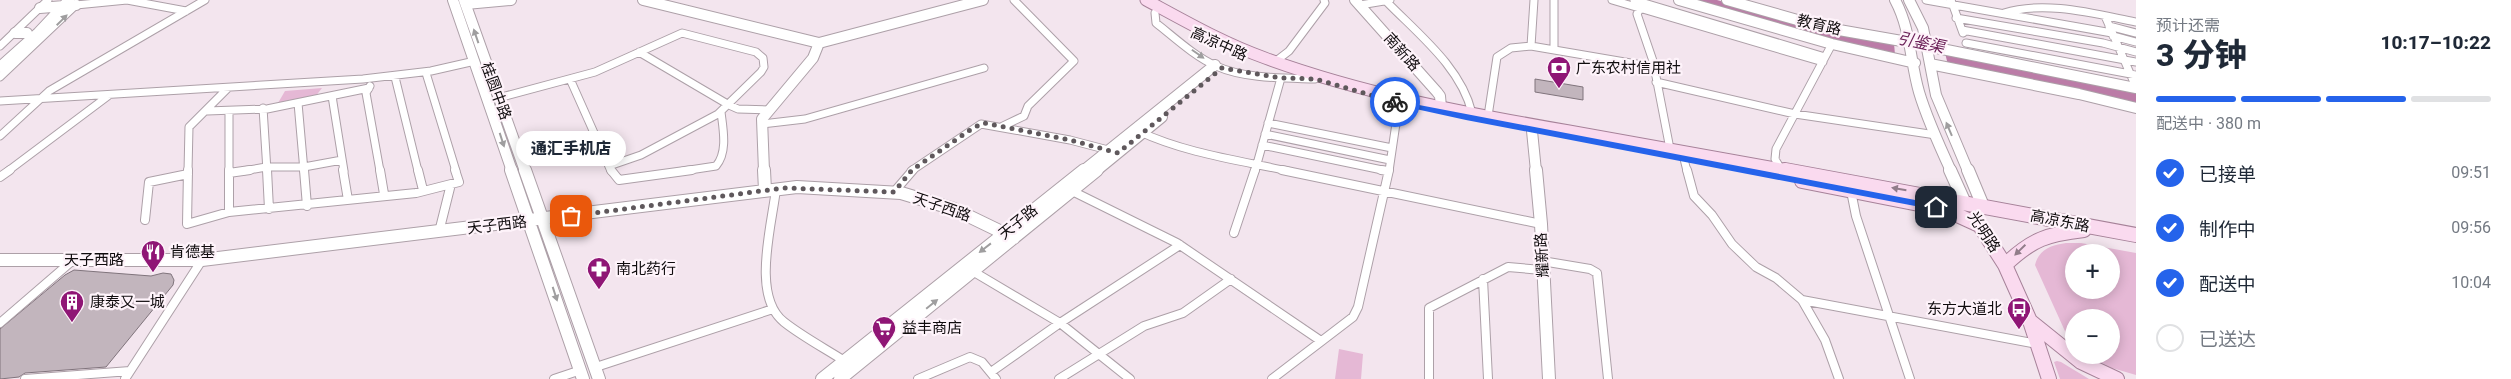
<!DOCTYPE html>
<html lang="zh">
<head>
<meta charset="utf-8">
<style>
  :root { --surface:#fff; --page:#f6f6f7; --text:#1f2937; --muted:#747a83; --line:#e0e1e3; --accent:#2563eb }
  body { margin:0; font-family:Roboto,"Noto Sans SC",sans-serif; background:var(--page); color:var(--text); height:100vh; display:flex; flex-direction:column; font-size:19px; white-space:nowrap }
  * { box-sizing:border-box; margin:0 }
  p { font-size:16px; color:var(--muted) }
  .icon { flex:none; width:28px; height:28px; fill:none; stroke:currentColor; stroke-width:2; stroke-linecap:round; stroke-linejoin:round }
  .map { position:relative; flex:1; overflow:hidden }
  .panel { display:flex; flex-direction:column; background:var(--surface); width:375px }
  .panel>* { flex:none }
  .buttons { position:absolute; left:2065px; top:244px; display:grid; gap:10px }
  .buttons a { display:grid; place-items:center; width:55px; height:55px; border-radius:50%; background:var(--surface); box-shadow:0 2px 12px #0003; font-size:25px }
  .pin { position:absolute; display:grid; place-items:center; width:42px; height:42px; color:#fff; margin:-21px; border-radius:10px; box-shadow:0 2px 8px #0006 }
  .courier { position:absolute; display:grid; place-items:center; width:50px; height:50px; margin:-25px; border:4px solid #2563eb; border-radius:50%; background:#fff; color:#222; box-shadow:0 1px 6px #0007 }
  .bubble { position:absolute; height:35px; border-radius:18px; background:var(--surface); box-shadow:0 2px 12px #0003; font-size:16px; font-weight:800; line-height:35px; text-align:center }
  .summary em { font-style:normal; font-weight:800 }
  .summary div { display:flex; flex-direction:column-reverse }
  .summary { display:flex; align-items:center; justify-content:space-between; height:85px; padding:0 20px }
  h1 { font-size:32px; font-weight:800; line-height:38px }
  .bar { display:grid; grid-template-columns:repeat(4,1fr); gap:8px 5px; align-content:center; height:60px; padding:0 20px }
  .bar i { height:6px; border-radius:4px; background:var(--line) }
  .bar .on { background:var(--accent) }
  .bar p { grid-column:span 4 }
  ol { padding:0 20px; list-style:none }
  li { display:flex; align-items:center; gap:15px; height:55px }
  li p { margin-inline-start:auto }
  li .icon { padding:5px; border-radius:50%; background:var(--accent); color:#fff; stroke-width:4 }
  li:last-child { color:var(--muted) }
  li i { width:28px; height:28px; border:2px solid var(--line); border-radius:50% }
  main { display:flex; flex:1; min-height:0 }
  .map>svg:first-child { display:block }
  .green { fill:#e5b8d5; fill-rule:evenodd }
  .water { fill:#bb7ca7 }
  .pier { fill:#f3e5ee }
  .building { fill:#c2b5bd; stroke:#80747c }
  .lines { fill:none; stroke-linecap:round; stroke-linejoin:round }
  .street-far1-casing { stroke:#ada0a8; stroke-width:9 }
  .street-casing { stroke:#ada0a8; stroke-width:10 }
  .secondary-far1-casing { stroke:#ada0a8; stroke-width:12 }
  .secondary-casing { stroke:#ada0a8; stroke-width:14 }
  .primary-far1-casing { stroke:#a68299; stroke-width:13 }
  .primary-casing { stroke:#a68299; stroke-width:16 }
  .street-far1 { stroke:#fff; stroke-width:7 }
  .street { stroke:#fff; stroke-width:8 }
  .secondary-far1 { stroke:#fff; stroke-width:10 }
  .secondary { stroke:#fff; stroke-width:12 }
  .primary-far1 { stroke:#fadaef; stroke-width:11 }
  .primary { stroke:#fadaef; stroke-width:14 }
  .oneway { fill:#9f9e9f }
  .oneway2 { fill:#917d8a }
  .route { fill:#2563eb }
  .done { stroke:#5f585c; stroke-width:5; stroke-dasharray:0 9 }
  .labels { text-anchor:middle; stroke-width:4.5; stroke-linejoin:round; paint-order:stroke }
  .street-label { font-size:15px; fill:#100c0e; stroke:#fef3fa }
  .poi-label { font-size:15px; fill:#100c0e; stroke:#fef3fa; text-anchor:start }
  .water-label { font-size:16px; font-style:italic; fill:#6b2058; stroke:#fef3fa }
</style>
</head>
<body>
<main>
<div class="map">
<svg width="2136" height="379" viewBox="0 0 2136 379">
  <rect width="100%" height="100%" fill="#f3e5ee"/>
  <path class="green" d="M322 88 315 97 278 103 285 91Z
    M2066 243H2081L2136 253V375L2112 368 2087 355H2111V318H2074V345L2069 340 2035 265C2039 249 2052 245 2066 243ZM2111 252V290H2074V252Z
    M1339 349 1363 354 1361 379H1335Z
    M2057 361 2061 362 2089 379H2060L2054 362Z"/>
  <path class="water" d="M1684 0H1717L1805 25 2136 92V104L2108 96 1857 47Z"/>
  <path class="pier" d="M1894 43 1945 53 1948 65 1895 55Z"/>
  <path class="building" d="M1535 79 1583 87V100L1535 92Z
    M74 270 151 276 163 273 171 274 174 280 173 285 106 367 25 373 19 377 0 379V329L65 275Z"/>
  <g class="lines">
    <g class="street-far1-casing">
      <path id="street-far1" d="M1554 0V49
        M1612 0 1823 62
        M1634 0 1825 57
        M1926 0 2112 33
        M1951 0 1963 33
        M1386 1C1418 34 1461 67 1472 113
        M76 5 127 0 186 11
        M1360 5 1390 0
        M1642 5 1637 14 1653 61 1670 149
        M1155 13 1156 23C1175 38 1194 56 1216 66 1245 79 1284 78 1315 79
        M2004 13C2045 0 2095 14 2136 22
        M2105 16 2136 87
        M1956 18 2103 43 2136 52
        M2109 26 2136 33
        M1962 30 2136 62
        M2113 36 2136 42
        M1966 43 2136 75
        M0 46 48 0
        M1531 46 1534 0
        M639 52 729 105 738 109 768 110
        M1276 61 1289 51 1325 3 1324 0
        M426 73 456 171
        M0 77 77 4
        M395 77 418 171
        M570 79 611 171
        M1656 82 1795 114 1936 135
        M370 86 366 93 380 171
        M332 96 344 171
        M498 98 595 72 682 33 756 52 763 58 764 67 761 72 718 114 641 155 609 166
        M0 101 363 79 431 71 475 61
        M298 103 304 171
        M263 108 267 171
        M207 111 267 109 369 88
        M229 113V171
        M1488 116 1497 57 1511 48 1531 46 1654 67
        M1268 123 1392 148
        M762 124 805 119 984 68
        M1003 126 1024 116 1028 106 1074 61 1014 0
        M1138 131C1185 153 1237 160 1288 171
        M1265 134 1390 160
        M0 136 49 91 205 0
        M1262 145 1387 171
        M1684 159 1687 171
        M1781 169 1775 159 1776 149 1832 44
        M8 171 108 96
        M188 171 189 127 227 89
        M243 171 266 167H304L342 160
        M683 171 716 166C728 152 723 129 721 112
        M911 171 981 124 1070 140 1112 151
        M1255 171 1281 78
        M1389 171 1399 103"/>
    </g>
    <g class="street-casing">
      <path id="street" d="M188 170 187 224 229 212 416 193 459 182 455 170
        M229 170V212
        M267 170 269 209
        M304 170 307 206
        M343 170 348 200
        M380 170 384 194
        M418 170 423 190
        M611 170 619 180 692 170
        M1282 170 1541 224
        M1381 170 1388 171
        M1687 170 1694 196 1712 215 1732 244 1756 267 1776 278 1802 300 1825 340 1839 379
        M229 173 250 170
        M0 177 10 170
        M776 189C772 225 751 296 784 322 803 337 826 349 846 362
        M1068 189 1177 243 1321 341
        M1851 191 1856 216 1910 379
        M894 192 913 170
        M145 220 149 182 188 174
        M439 232 451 184
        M1234 233 1255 170
        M1542 261 1590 269 1597 273 1608 379
        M969 269 1060 323 1130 379
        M1483 279 1488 379
        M1802 300 2037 344
        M0 323 72 261
        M596 367 773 309
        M991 372 1060 323 1180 245
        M25 379 130 371
        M125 379 202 260
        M554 379 581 370
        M918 379 970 357 982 362 996 379
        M1059 379 1144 326 1183 313 1231 279
        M1272 379 1353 317 1358 307 1389 170
        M1429 379V308L1508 267 1542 270"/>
    </g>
    <g class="secondary-far1-casing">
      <path id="secondary-far1" d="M453 0 512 171
        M464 0 525 171
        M643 0 819 43 983 0
        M1355 0 1437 92 1440 96 1441 107
        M1679 0 1832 44 1915 63
        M1727 0 1822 27 1913 43
        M1895 0C1911 30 1910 61 1919 92 1927 119 1939 145 1951 171
        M1909 0 1923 28 1936 95 1968 171
        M466 4 511 0
        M40 8 76 5
        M15 33H27
        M1927 46 2136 88
        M1930 64 2079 94 2136 108
        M0 67 38 33 69 0
        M1532 131 1536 171
        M764 171 762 119 813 58 819 43
        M1083 171 1215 65
        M1096 171 1162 117"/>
    </g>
    <g class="secondary-casing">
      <path id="secondary" d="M511 170 583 379
        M525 170 599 379
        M764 170 765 190
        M1536 170 1541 224 1549 379
        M1950 170 1964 201
        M1968 170 1983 206
        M0 260H202L797 187 901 193 954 209 1014 238
        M822 379 1084 170
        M840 379 1097 170"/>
    </g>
    <g class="primary-far1-casing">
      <path id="primary-far1" d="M1146 0C1185 21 1223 43 1265 58 1363 94 1466 113 1569 131 1644 145 1718 158 1792 171"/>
    </g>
    <g class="primary-casing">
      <path id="primary" d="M1785 170 2136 235
        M1802 181 1944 209 1979 225
        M1975 218 2005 265 2030 321 2049 379
        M2005 265C2032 239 2048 234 2084 230
        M2030 321 2081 362 2117 379"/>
    </g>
    <use href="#street-far1" class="street-far1"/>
    <use href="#street" class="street"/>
    <use href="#secondary-far1" class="secondary-far1"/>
    <use href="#secondary" class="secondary"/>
    <use href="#primary-far1" class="primary-far1"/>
    <use href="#primary" class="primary"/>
  </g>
  <defs><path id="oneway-solid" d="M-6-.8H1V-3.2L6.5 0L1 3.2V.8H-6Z" transform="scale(1.25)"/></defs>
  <g class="oneway">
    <use href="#oneway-solid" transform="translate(62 20) rotate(-45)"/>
    <use href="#oneway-solid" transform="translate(476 36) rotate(-109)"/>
    <use href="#oneway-solid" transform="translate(1198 54) rotate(35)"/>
    <use href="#oneway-solid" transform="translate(1949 129) rotate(-113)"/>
    <use href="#oneway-solid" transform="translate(502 140) rotate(72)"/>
    <use href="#oneway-solid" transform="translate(985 248) rotate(142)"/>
    <use href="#oneway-solid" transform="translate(555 294) rotate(72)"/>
    <use href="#oneway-solid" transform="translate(932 304) rotate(-39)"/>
  </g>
  <g class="oneway2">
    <use href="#oneway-solid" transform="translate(1899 189) rotate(-170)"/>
    <use href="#oneway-solid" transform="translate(2020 250) rotate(136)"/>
  </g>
  <path class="route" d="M1393 100 1936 204 1940 207 1936 210 1466 120 1393 104Z"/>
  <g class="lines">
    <path class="done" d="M571 216 784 188 894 192 912 170 973 128 984 123 1070 140 1118 153 1222 68 1281 78 1315 79 1395 102"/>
  </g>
  <defs>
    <g id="bank-pin" transform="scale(1.25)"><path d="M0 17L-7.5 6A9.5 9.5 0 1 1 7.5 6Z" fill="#8f1675" stroke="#fef3fa"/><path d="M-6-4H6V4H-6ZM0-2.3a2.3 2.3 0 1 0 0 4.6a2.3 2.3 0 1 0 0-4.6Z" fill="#fff"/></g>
    <g id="restaurant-pin" transform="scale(1.25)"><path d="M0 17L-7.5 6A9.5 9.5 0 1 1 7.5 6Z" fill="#8f1675" stroke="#fef3fa"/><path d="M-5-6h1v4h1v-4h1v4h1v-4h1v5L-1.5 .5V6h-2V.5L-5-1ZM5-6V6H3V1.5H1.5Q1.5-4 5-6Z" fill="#fff"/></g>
    <g id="pharmacy-pin" transform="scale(1.25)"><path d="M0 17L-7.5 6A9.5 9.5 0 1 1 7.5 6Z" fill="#8f1675" stroke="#fef3fa"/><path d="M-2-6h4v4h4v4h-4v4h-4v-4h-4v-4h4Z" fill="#fff"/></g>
    <g id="building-pin" transform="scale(1.25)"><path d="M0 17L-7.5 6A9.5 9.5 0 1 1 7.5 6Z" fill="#8f1675" stroke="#fef3fa"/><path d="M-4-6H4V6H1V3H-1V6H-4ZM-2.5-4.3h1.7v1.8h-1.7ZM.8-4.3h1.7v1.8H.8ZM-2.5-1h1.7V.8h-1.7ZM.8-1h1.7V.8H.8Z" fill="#fff"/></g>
    <g id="bus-pin" transform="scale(1.25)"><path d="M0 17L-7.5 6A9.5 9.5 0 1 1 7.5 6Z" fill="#8f1675" stroke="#fef3fa"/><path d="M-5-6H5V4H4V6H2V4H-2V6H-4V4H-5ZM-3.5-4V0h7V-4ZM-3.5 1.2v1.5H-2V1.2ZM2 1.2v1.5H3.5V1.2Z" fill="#fff"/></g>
    <g id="supermarket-pin" transform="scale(1.25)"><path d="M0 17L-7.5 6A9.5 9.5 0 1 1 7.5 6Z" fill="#8f1675" stroke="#fef3fa"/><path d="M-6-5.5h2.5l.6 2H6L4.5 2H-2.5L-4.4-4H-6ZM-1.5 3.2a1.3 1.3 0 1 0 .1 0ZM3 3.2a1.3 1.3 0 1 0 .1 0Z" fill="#fff"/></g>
  </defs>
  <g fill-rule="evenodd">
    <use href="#bank-pin" x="1559" y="68"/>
    <use href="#restaurant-pin" x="153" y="252"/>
    <use href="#pharmacy-pin" x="599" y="269"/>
    <use href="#building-pin" x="72" y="302"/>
    <use href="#bus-pin" x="2019" y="309"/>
    <use href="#supermarket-pin" x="884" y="328"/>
  </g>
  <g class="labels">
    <g class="street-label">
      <text transform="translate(1819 25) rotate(13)" y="5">教育路</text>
      <text transform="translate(1219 44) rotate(24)" y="5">高凉中路</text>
      <text transform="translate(1402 52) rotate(48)" y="5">南新路</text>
      <text transform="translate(496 91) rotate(70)" y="5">桂圆中路</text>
      <text transform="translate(942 207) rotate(19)" y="5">天子西路</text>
      <text transform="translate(2060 221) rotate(11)" y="5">高凉东路</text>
      <text transform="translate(1018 222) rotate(-39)" y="5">天子路</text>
      <text transform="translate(497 225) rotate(-7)" y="5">天子西路</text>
      <text transform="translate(1984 232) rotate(57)" y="5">光明路</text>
      <text transform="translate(1542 255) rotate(-93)" y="5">耀新路</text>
      <text x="94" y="265">天子西路</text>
    </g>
    <g class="poi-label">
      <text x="1576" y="73">广东农村信用社</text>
      <text x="170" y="257">肯德基</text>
      <text x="616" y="274">南北药行</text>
      <text x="90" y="307">康泰又一城</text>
      <text x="2002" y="314" text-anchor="end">东方大道北</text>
      <text x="902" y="333">益丰商店</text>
    </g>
    <g class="water-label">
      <text transform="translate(1921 42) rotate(12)" y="6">引鉴渠</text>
    </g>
  </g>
</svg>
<div class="buttons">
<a>+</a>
<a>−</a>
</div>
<div class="pin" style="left:571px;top:216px;background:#ea580c"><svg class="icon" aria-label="bag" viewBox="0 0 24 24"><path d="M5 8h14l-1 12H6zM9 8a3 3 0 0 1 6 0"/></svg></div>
<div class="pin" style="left:1936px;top:207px;background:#1f2937"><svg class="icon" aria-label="home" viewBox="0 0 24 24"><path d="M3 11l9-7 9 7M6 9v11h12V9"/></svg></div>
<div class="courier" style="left:1395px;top:102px"><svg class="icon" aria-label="bike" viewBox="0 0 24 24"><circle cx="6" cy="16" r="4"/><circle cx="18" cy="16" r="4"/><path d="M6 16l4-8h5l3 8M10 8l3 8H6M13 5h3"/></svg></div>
<div class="bubble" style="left:516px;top:131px;width:110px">通汇手机店</div>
</div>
<section class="panel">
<div class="summary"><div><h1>3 分钟</h1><p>预计还需</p></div><em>10:17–10:22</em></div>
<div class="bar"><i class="on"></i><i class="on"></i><i class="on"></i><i></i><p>配送中 · 380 m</p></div>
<ol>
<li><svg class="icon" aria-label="check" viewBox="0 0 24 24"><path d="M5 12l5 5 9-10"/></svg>已接单<p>09:51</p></li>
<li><svg class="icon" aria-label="check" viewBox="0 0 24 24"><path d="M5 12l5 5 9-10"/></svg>制作中<p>09:56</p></li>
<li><svg class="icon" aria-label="check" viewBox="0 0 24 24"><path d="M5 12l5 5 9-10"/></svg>配送中<p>10:04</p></li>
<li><i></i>已送达</li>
</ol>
</section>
</main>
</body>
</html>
